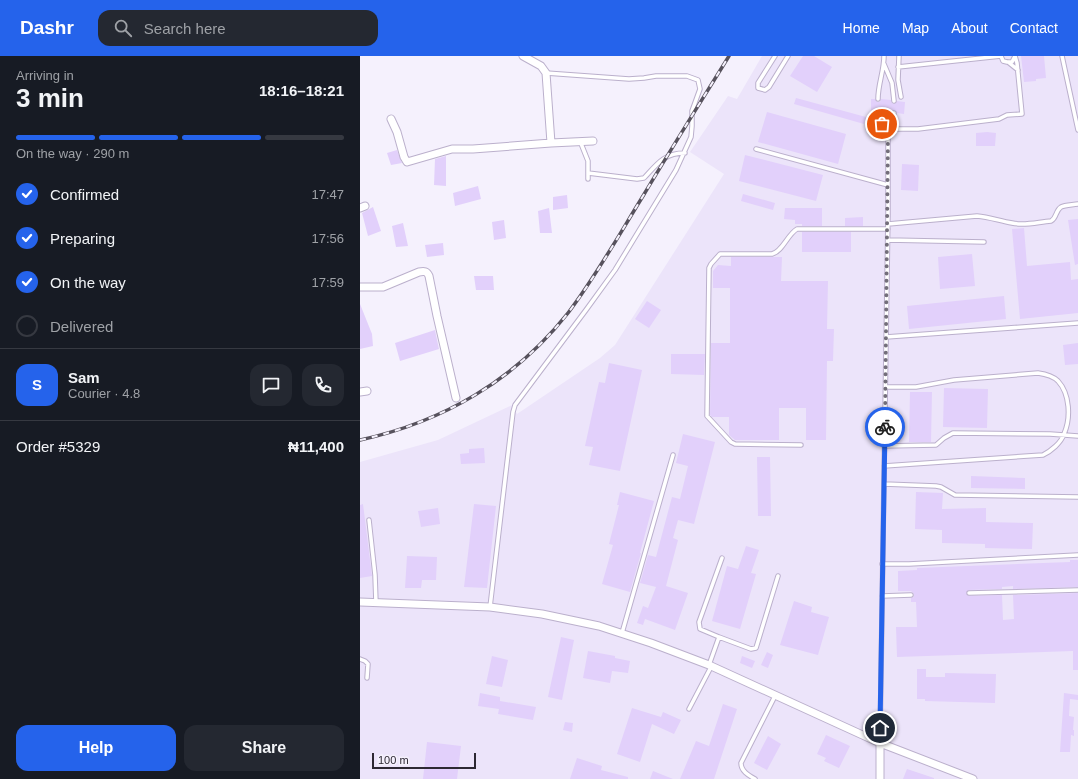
<!DOCTYPE html>
<html lang="en">
<head>
<meta charset="utf-8">
<style>
  :root { --surface:#171b24; --page:#242831; --text:#f1f3f6; --muted:#9ea1a6; --line:#363941; --accent:#2563eb }
  body { margin:0; font-family:Arial,sans-serif; background:var(--page); color:var(--text); height:100vh; display:flex; flex-direction:column; font-size:15px; white-space:nowrap }
  * { box-sizing:border-box; margin:0 }
  p { font-size:13px; color:var(--muted) }
  .icon { flex:none; width:22px; height:22px; fill:none; stroke:currentColor; stroke-width:2; stroke-linecap:round; stroke-linejoin:round }
  .map { position:relative; flex:1; overflow:hidden }
  .details { display:flex; flex-direction:column; background:var(--surface); width:360px }
  .details>* { flex:none }
  .scale { position:absolute; left:12px; bottom:10px; width:104px; box-sizing:border-box; padding-left:4px; border:2px solid #2d2833; border-top:0; font-size:11px; line-height:14px; white-space:nowrap; color:#2d2833; -webkit-text-stroke:3px #f5f1fd; paint-order:stroke }
  .pin { position:absolute; display:grid; place-items:center; width:34px; height:34px; color:#fff; margin:-17px; border:2px solid #fff; border-radius:50%; box-shadow:0 1px 4px #0007 }
  .courier { position:absolute; display:grid; place-items:center; width:40px; height:40px; margin:-20px; border:3px solid #2563eb; border-radius:50%; background:#fff; color:#222; box-shadow:0 1px 5px #0007 }
  .summary em { font-style:normal; font-weight:700 }
  .summary div { display:flex; flex-direction:column-reverse }
  .summary { display:flex; align-items:center; justify-content:space-between; height:68px; padding:0 16px }
  h1 { font-size:26px; font-weight:700; line-height:30px }
  .bar { display:grid; grid-template-columns:repeat(4,1fr); gap:6px 4px; align-content:center; height:48px; padding:0 16px }
  .bar i { height:5px; border-radius:3px; background:var(--line) }
  .bar .selected { background:var(--accent) }
  .bar p { grid-column:span 4 }
  .line { display:flex; align-items:center; gap:10px; padding:0 16px; border-top:1px solid var(--line) }
  .line div { flex:1 }
  .round { display:grid; place-items:center; flex:none; width:42px; height:42px; border-radius:12px; background:var(--page) }
  ol { padding:0 16px; list-style:none }
  li { display:flex; align-items:center; gap:12px; height:44px }
  li p { margin-inline-start:auto }
  li .icon { padding:4px; border-radius:50%; background:var(--accent); color:#fff; stroke-width:4 }
  li:last-child { color:var(--muted) }
  li i { width:22px; height:22px; border:2px solid var(--line); border-radius:50% }
  .action { display:flex; gap:8px; margin-top:auto; padding:8px 16px }
  .action a { flex:1; height:46px; border-radius:12px; background:var(--accent); color:#fff; font-size:16px; font-weight:700; line-height:46px; text-align:center }
  .action a+a { background:var(--page); color:var(--text) }
  header { display:flex; align-items:center; gap:24px; box-sizing:border-box; height:56px; padding:0 20px; background:var(--accent); color:#fff }
  header strong { font-size:19px }
  nav { display:flex; gap:22px; margin-inline-start:auto; font-size:14px }
  .search { width:280px; height:36px; background:var(--page); display:flex; align-items:center; gap:10px; box-sizing:border-box; padding:0 14px; border-radius:12px; color:var(--muted); font-size:15px }
  main { display:flex; flex:1; min-height:0 }
  .map>svg:first-child { display:block }
  .built { fill:#ece4fa }
  .building { fill:#e2d0fb }
  .lines { fill:none; stroke-linecap:round; stroke-linejoin:round }
  .lane-casing { stroke:#bbb0cc; stroke-width:5.5 }
  .street-casing { stroke:#bbb0cc; stroke-width:9 }
  .lane { stroke:#fff; stroke-width:3.5 }
  .street { stroke:#fff; stroke-width:7 }
  .rail-casing { stroke:#57525d; stroke-width:3.5 }
  .rail { stroke:#f5f1fd; stroke-width:2; stroke-dasharray:6; stroke-linecap:butt }
  .done { stroke:#736e7a; stroke-width:4; stroke-dasharray:0 7.2 }
  .route { stroke:#2563eb; stroke-width:5 }
</style>
</head>
<body>
<header>
<strong>Dashr</strong>
<div class="search"><svg class="icon" aria-label="search" viewBox="0 0 24 24"><circle cx="10" cy="10" r="6"/><path d="M15 15l6 6"/></svg>Search here</div>
<nav><a>Home</a><a>Map</a><a>About</a><a>Contact</a></nav>
</header>
<main>
<section class="details">
<div class="summary"><div><h1>3 min</h1><p>Arriving in</p></div><em>18:16–18:21</em></div>
<div class="bar"><i class="selected"></i><i class="selected"></i><i class="selected"></i><i></i><p>On the way · 290 m</p></div>
<ol>
<li><svg class="icon" aria-label="check" viewBox="0 0 24 24"><path d="M5 12l5 5 9-10"/></svg>Confirmed<p>17:47</p></li>
<li><svg class="icon" aria-label="check" viewBox="0 0 24 24"><path d="M5 12l5 5 9-10"/></svg>Preparing<p>17:56</p></li>
<li><svg class="icon" aria-label="check" viewBox="0 0 24 24"><path d="M5 12l5 5 9-10"/></svg>On the way<p>17:59</p></li>
<li><i></i>Delivered</li>
</ol>
<div class="line" style="height:72px"><b class="round" style="background:var(--accent);color:#fff">S</b><div><b>Sam</b><p>Courier · 4.8</p></div><a class="round"><svg class="icon" aria-label="chat" viewBox="0 0 24 24"><path d="M4 5h16v11H9l-5 4z"/></svg></a><a class="round"><svg class="icon" aria-label="phone" viewBox="0 0 24 24"><path d="M5 4h4l2 5-3 2q2 4 5 5l2-3 5 2v4C11 20 4 13 5 4z"/></svg></a></div>
<div class="line" style="height:52px"><div>Order #5329</div><b>₦11,400</b></div>
<div class="action"><a>Help</a><a>Share</a></div>
</section>
<div class="map">
<svg width="718" height="723" viewBox="0 0 718 723">
  <rect width="100%" height="100%" fill="#f5f1fd"/>
  <path class="built" d="M402 0H718V723H0V406L78 384 152 349 157 358 240 302 255 289 364 118 330 96 368 40 377 43Z"/>
  <path class="building" d="M443 0H454L472 11 457 36 430 20Z
    M661 0H684L686 22 676 23V25L664 26Z
    M436 42 506 61 504 68 434 48Z
    M511 43H515L517 46H520L521 43 531 44 532 47 534 48 537 45 545 46 544 58 537 57 534 54 531 56 521 55 518 52 515 54H511Z
    M407 56 486 78 478 108 398 86Z
    M627 76 636 77 635 90H616V77Z
    M37 94 42 107 31 109 27 97Z
    M385 99 463 119 456 145 379 125Z
    M86 100V130L74 129 75 103Z
    M542 108 559 109 558 135 541 134Z
    M118 130 121 143 95 150 93 137Z
    M383 138 415 147 413 154 381 145Z
    M207 139 208 152 193 154V141Z
    M13 151 21 175 8 180 2 157Z
    M189 152 192 177H180L178 155Z
    M425 152H462V170H442V168H435V164L424 163Z
    M503 161V170H485V162Z
    M718 163V208L715 209 708 164Z
    M144 164 146 182 134 184 132 166Z
    M43 167 48 190 36 191 32 170Z
    M664 172 667 210 710 206 711 224 718 223V257L660 263 652 173Z
    M442 176H491V196H442Z
    M83 187 84 199 67 201 65 189Z
    M612 198 615 230 580 233 578 201Z
    M371 201H422L421 225H468L467 273H474L473 305H467L466 384H446V352H419V384H375L369 379V361H352L350 359 351 287H370V232H353V215L358 209 371 210Z
    M114 220H133L134 234H116Z
    M644 240 646 263 549 273 547 250Z
    M287 245 301 254 289 272 275 263Z
    M0 248 12 278 13 290 0 293Z
    M75 274 79 293 40 305 35 287Z
    M718 287V308L705 309 703 289Z
    M311 298H345L344 319 311 318Z
    M249 307 282 314 260 415 229 409 233 391 225 390 239 326 245 327Z
    M584 332 628 333 627 372 583 371Z
    M550 336H572L571 386H549Z
    M323 378 355 386 334 468 318 464 313 482 318 484 306 530 328 537 315 574 285 563 283 569 277 567 283 550 288 552 296 531 280 527 288 499 296 501 312 441 320 443 328 410 316 407Z
    M124 392 125 407 101 408 100 398 109 397V393Z
    M397 401H410L411 460H398Z
    M611 420 665 422V433L611 432Z
    M260 436 294 445 280 497H281L270 536 242 528 253 489 249 488 259 449H257Z
    M556 436 583 437 582 453 626 452V466L673 467 672 493 625 492V488L582 487V474L555 473Z
    M3 448 12 520 0 522V449Z
    M114 448 136 450 127 532 104 531Z
    M78 452 80 468 61 471 58 455Z
    M386 490 399 494 391 517 396 518 380 573 352 565 367 510 378 513Z
    M47 500 77 501 76 524H62L61 532H45Z
    M710 504H718V531L653 533V530L642 531V533L609 534 606 537 609 540 642 539 643 564 654 563 653 539 718 537V614H713V595L537 601 536 571H557L556 546H551V542L554 541V538L551 535H538V515L557 514V512L710 506Z
    M434 545 452 551 451 556 469 561 458 599 420 589Z
    M201 581 214 584 202 644 188 641Z
    M228 595 255 600V602L270 605 268 617 252 615 250 627 223 622Z
    M407 596 413 599 408 612 401 609Z
    M132 600 148 604 142 631 126 628Z
    M382 600 395 605 392 612 380 607Z
    M557 613H566V621H585V617L636 618 635 647 565 645V643H557Z
    M120 637 140 641V645L176 651 173 664 138 658 139 653 118 650Z
    M704 637 718 639V644L710 643 709 660 714 661 713 674H714V680L711 679 710 696H700Z
    M363 648 377 653 354 723H320L336 685 349 690Z
    M272 652 301 661 303 656 321 664 314 678 292 668 280 706 257 698Z
    M205 666 213 667 212 676 203 674Z
    M466 679 490 690 479 712 464 705 466 702 457 698Z
    M408 680 421 688 407 714 394 707Z
    M67 686 101 690 97 723H63Z
    M217 702 242 710 241 714 268 721V723H210Z
    M547 713 574 722V723H543Z
    M293 715 313 723H290Z"/>
  <g class="lines">
    <g class="lane-casing">
      <path id="lane" d="M415 0 398 27V32L405 34 409 31 428 0
        M539 0 538 24 541 41
        M641 0 643 5 647 6H652L655 0
        M702 0 718 74
        M648 6 658 14
        M524 8 532 27 534 45
        M538 11 641 0
        M518 43C518 28 524 15 524 0
        M518 55 519 62 525 74
        M512 73H558L639 63 647 59 662 58 657 7 655 0
        M220 85 228 105V123
        M396 93 528 129
        M228 117 277 123 284 122C297 108 304 97 325 97
        M528 168 617 160C629 161 640 165 652 167 664 170 678 166 691 165 697 162 695 155 701 151 705 149 713 149 718 148
        M528 184 624 186
        M526 281 718 267
        M441 389 375 388 371 386 347 360 349 212 351 208 360 198H412C423 195 427 179 437 173H528
        M524 390 576 389 584 382 593 377 690 378 718 380
        M524 410 683 399C691 395 701 387 704 378 711 362 710 338 698 325 693 320 685 318 678 317L594 324 556 331H526
        M524 428 576 430 581 431 595 439 718 441
        M9 464 15 519 16 547
        M522 508H549L718 499
        M609 537 718 534
        M522 540 551 539
        M130 551 153 356 155 349 226 254 255 214 316 114 331 81 332 70V55L340 33 338 24 327 20H296L284 22 269 23 186 17
        M262 577 313 399
        M359 581 391 593 396 592 418 520
        M0 603 5 605 8 608 7 622
        M349 609 359 581 340 573 339 566 362 502
        M329 653 351 611
        M520 686 528 158V78L533 64 534 57
        M395 723C388 719 381 715 381 707L415 640"/>
    </g>
    <g class="street-casing">
      <path id="street" d="M163 0 181 10 186 17 191 87
        M31 63 37 76 44 101 47 106 92 93H113L191 87 233 85
        M0 152 5 150
        M0 231H23L59 216C64 215 67 215 69 220L77 260 96 342
        M0 336 7 335
        M0 546 130 551 182 558 239 570 291 587 349 609 520 687 613 723
        M520 723V687"/>
    </g>
    <use href="#lane" class="lane"/>
    <use href="#street" class="street"/>
    <g class="rail-casing">
      <path id="rail" d="M0 384C83 366 155 324 208 257 236 220 259 179 283 140 311 93 340 47 369 0"/>
    </g>
    <use href="#rail" class="rail"/>
  </g>
  <g class="lines">
    <path class="done" d="M522 68 528 78 525 371"/>
    <path class="route" d="M520 672 525 371"/>
  </g>
</svg>
<div class="scale">100 m</div>
<div class="pin" style="left:522px;top:68px;background:#ea580c"><svg class="icon" aria-label="bag" viewBox="0 0 24 24"><path d="M5 8h14l-1 12H6zM9 8a3 3 0 0 1 6 0"/></svg></div>
<div class="pin" style="left:520px;top:672px;background:#1f2937"><svg class="icon" aria-label="home" viewBox="0 0 24 24"><path d="M3 11l9-7 9 7M6 9v11h12V9"/></svg></div>
<div class="courier" style="left:525px;top:371px"><svg class="icon" aria-label="bike" viewBox="0 0 24 24"><circle cx="6" cy="16" r="4"/><circle cx="18" cy="16" r="4"/><path d="M6 16l4-8h5l3 8M10 8l3 8H6M13 5h3"/></svg></div>
</div>
</main>
</body>
</html>
